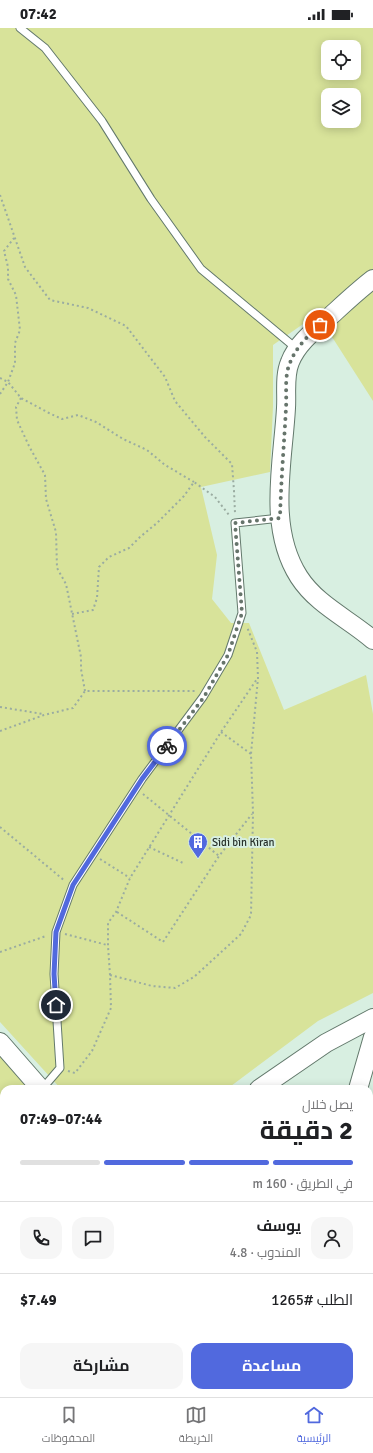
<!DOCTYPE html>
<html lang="ar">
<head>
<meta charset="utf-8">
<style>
  :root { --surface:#fff; --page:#f6f6f6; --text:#202124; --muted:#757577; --line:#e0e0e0; --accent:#5169de }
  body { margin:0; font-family:Signika,Cairo,sans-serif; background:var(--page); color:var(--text); direction:rtl; height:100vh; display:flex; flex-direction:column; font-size:15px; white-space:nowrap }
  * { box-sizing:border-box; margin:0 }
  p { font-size:13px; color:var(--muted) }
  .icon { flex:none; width:22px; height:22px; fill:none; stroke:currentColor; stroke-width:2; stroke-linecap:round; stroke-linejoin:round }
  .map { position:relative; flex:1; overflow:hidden; direction:ltr }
  .sheet { position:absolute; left:0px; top:1057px; width:373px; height:312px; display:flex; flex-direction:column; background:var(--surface); border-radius:12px 12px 0 0; box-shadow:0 2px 10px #0003; direction:rtl }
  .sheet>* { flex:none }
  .fabs { position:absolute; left:321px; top:12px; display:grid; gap:8px }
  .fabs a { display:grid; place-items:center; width:40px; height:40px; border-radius:8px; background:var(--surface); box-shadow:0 2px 10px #0003; font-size:20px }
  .pin { position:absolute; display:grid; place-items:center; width:34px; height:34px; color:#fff; margin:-17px; border:2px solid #fff; border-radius:50%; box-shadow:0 1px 4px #0007 }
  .courier { position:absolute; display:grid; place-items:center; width:40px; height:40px; margin:-20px; border:3px solid #5169de; border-radius:50%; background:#fff; color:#222; box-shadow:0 1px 5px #0007 }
  .summary em { font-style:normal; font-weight:700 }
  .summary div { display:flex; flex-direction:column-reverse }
  .summary { display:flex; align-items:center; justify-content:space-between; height:68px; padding:0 20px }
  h1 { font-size:26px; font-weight:700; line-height:30px }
  .bar { display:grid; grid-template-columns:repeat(4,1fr); gap:6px 4px; align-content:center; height:48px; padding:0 20px }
  .bar i { height:5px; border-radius:3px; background:var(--line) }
  .bar .on { background:var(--accent) }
  .bar p { grid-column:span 4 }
  .line { display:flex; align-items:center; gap:10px; padding:0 20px; border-top:1px solid var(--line) }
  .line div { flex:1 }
  .round { display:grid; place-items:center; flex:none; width:42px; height:42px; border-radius:12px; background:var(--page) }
  .action { display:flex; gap:8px; margin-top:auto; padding:8px 20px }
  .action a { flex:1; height:46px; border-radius:12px; background:var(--accent); color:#fff; font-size:16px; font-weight:700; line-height:46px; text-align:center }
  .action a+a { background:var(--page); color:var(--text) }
  .status { display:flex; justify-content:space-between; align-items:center; height:28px; padding:0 20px; background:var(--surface); direction:ltr }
  .status svg { height:11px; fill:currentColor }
  .tab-bar { display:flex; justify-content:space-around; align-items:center; height:56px; border-top:1px solid var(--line); background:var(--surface); font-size:11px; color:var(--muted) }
  .tab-bar a { display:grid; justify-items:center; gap:2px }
  .tab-bar .on { color:var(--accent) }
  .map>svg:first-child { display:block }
  .green { fill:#d8e39a; fill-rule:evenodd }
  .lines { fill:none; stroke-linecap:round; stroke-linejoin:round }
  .service-casing { stroke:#63796c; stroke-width:9 }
  .minor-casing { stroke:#63796c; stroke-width:16 }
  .tertiary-casing { stroke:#63796c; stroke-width:20 }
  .path { stroke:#9aaca1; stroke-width:2; stroke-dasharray:2 3; stroke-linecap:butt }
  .service { stroke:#fff; stroke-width:7 }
  .minor { stroke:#fff; stroke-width:14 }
  .tertiary { stroke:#fff; stroke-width:18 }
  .done { stroke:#66746b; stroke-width:4; stroke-dasharray:0 7.2 }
  .route { stroke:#5169de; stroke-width:5 }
  .labels { text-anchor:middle; stroke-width:4; stroke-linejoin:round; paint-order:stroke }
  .poi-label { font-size:11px; fill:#28312b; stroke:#d8efe1; text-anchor:start }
</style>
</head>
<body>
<div class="status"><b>07:42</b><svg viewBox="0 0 49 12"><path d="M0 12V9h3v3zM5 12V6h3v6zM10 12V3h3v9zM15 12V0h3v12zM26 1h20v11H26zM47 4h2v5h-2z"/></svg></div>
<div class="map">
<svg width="373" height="1369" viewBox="0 0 373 1369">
  <rect width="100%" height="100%" fill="#d8efe1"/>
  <path class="green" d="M0 0H373V373L334 312 316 287 273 317V378L270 444 201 459 217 527 212 571 231 595H249L284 682 366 647 373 686V965L318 993 227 1061H61L0 994ZM328 19H354V45H328ZM328 67H354V93H328Z
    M0 1026 29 1061H4V1265L0 1264Z"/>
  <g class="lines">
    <g class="service-casing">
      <path id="service" d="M20 0 45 20 102 93 151 171 201 241 297 321
        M42 1061 60 1040 54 946 56 904 73 857 142 751 203 669 228 627 242 585 235 495 280 490"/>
    </g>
    <g class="minor-casing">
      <path id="minor" d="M369 1288 373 1289
        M0 1298 4 1296
        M179 1365 192 1369"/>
    </g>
    <g class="tertiary-casing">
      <path id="tertiary" d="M373 251C360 261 348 272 336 283 320 298 298 313 290 334 284 348 287 365 286 380 283 435 267 499 299 549 317 577 349 591 373 612
        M0 1014 41 1061
        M259 1061 326 1015 373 990
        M358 1061 373 1009
        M322 1365V1369
        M3 1369 4 1362"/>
    </g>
    <path class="path" d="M0 167 25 239 50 272 88 280 126 298 165 349 175 373 205 409 232 436 234 463 235 485
      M0 350 8 354 21 370 49 385 62 391 78 387 96 394 123 411 147 422 165 437 194 454
      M0 366 8 354 15 335V315L20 302 16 267 8 251V239L4 223 14 210
      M21 370 16 379 17 392 29 418 45 447 46 471 56 504 57 540 66 556 81 629V641L85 663
      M72 586 93 582 97 570 99 539 109 529 129 520 140 509 157 495 184 468 194 454 215 469 229 487
      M0 679 43 686
      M0 703 44 687 73 680 85 663H196
      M221 704 251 726
      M143 766 219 828
      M0 799 65 853
      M149 819 183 835
      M100 831 130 850
      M117 884 163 914 219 828 252 786
      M65 906 107 917
      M0 924 46 908
      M110 947 152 958 175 960 194 949 241 906 251 887 253 785 251 726 258 650 257 624 247 599
      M68 1043 75 1045 92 1023 111 980 110 947 108 918V895L116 884 130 850 221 704 257 651
      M67 1369V1365"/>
    <use href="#service" class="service"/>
    <use href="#minor" class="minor"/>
    <use href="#tertiary" class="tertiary"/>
  </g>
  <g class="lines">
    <path class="done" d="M167 718 204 669 228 627 242 585 235 495 280 490C281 453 284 417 286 380 287 366 284 348 290 335 296 319 308 308 320 297"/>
    <path class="route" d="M56 977 54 946 56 904 73 857 142 751 167 718"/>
  </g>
  <defs>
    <g id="building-pin" transform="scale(1)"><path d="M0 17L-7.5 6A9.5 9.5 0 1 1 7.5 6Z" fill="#5169de" stroke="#d8efe1"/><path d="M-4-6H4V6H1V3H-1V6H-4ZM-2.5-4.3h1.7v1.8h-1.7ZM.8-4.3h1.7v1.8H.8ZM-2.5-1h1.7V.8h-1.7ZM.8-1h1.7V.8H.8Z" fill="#fff"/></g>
  </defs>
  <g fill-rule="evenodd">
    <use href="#building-pin" x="198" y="814"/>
  </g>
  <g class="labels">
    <g class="poi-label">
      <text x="212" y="818">Sidi bin Kiran</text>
    </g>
  </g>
</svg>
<div class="fabs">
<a><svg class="icon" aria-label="locate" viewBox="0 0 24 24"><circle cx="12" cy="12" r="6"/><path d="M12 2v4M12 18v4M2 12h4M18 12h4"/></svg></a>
<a><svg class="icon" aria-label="layers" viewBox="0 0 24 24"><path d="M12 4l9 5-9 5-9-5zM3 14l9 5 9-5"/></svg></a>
</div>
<div class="pin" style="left:320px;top:297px;background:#ea580c"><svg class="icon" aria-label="bag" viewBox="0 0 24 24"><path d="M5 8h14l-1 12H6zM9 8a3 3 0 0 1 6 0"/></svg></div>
<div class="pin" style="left:56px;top:977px;background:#1f2937"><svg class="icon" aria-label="home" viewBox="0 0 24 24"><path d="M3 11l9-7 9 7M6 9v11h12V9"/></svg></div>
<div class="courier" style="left:167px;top:718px"><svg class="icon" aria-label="bike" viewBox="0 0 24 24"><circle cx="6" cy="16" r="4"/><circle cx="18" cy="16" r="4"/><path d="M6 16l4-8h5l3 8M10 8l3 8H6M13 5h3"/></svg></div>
<section class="sheet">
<div class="summary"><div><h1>2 دقيقة</h1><p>يصل خلال</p></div><em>07:44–07:49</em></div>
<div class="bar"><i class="on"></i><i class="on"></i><i class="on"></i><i></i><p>في الطريق · 160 m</p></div>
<div class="line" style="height:72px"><a class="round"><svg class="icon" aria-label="person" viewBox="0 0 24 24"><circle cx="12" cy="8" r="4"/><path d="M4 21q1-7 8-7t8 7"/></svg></a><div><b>يوسف</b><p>المندوب · 4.8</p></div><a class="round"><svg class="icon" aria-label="chat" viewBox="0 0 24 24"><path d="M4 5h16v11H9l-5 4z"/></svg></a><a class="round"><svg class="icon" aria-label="phone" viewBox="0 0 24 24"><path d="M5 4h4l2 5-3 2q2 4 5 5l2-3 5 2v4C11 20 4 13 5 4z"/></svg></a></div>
<div class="line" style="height:52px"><div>الطلب #1265</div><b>$7.49</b></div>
<div class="action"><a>مساعدة</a><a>مشاركة</a></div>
</section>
</div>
<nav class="tab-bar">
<a class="on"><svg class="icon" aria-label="home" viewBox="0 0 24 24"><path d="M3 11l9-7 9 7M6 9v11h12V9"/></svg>الرئيسية</a>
<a><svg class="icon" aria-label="map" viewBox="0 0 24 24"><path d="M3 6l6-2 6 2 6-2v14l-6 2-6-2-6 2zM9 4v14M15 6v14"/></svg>الخريطة</a>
<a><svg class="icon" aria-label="saved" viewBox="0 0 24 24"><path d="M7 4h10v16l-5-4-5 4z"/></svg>المحفوظات</a>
</nav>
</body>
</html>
